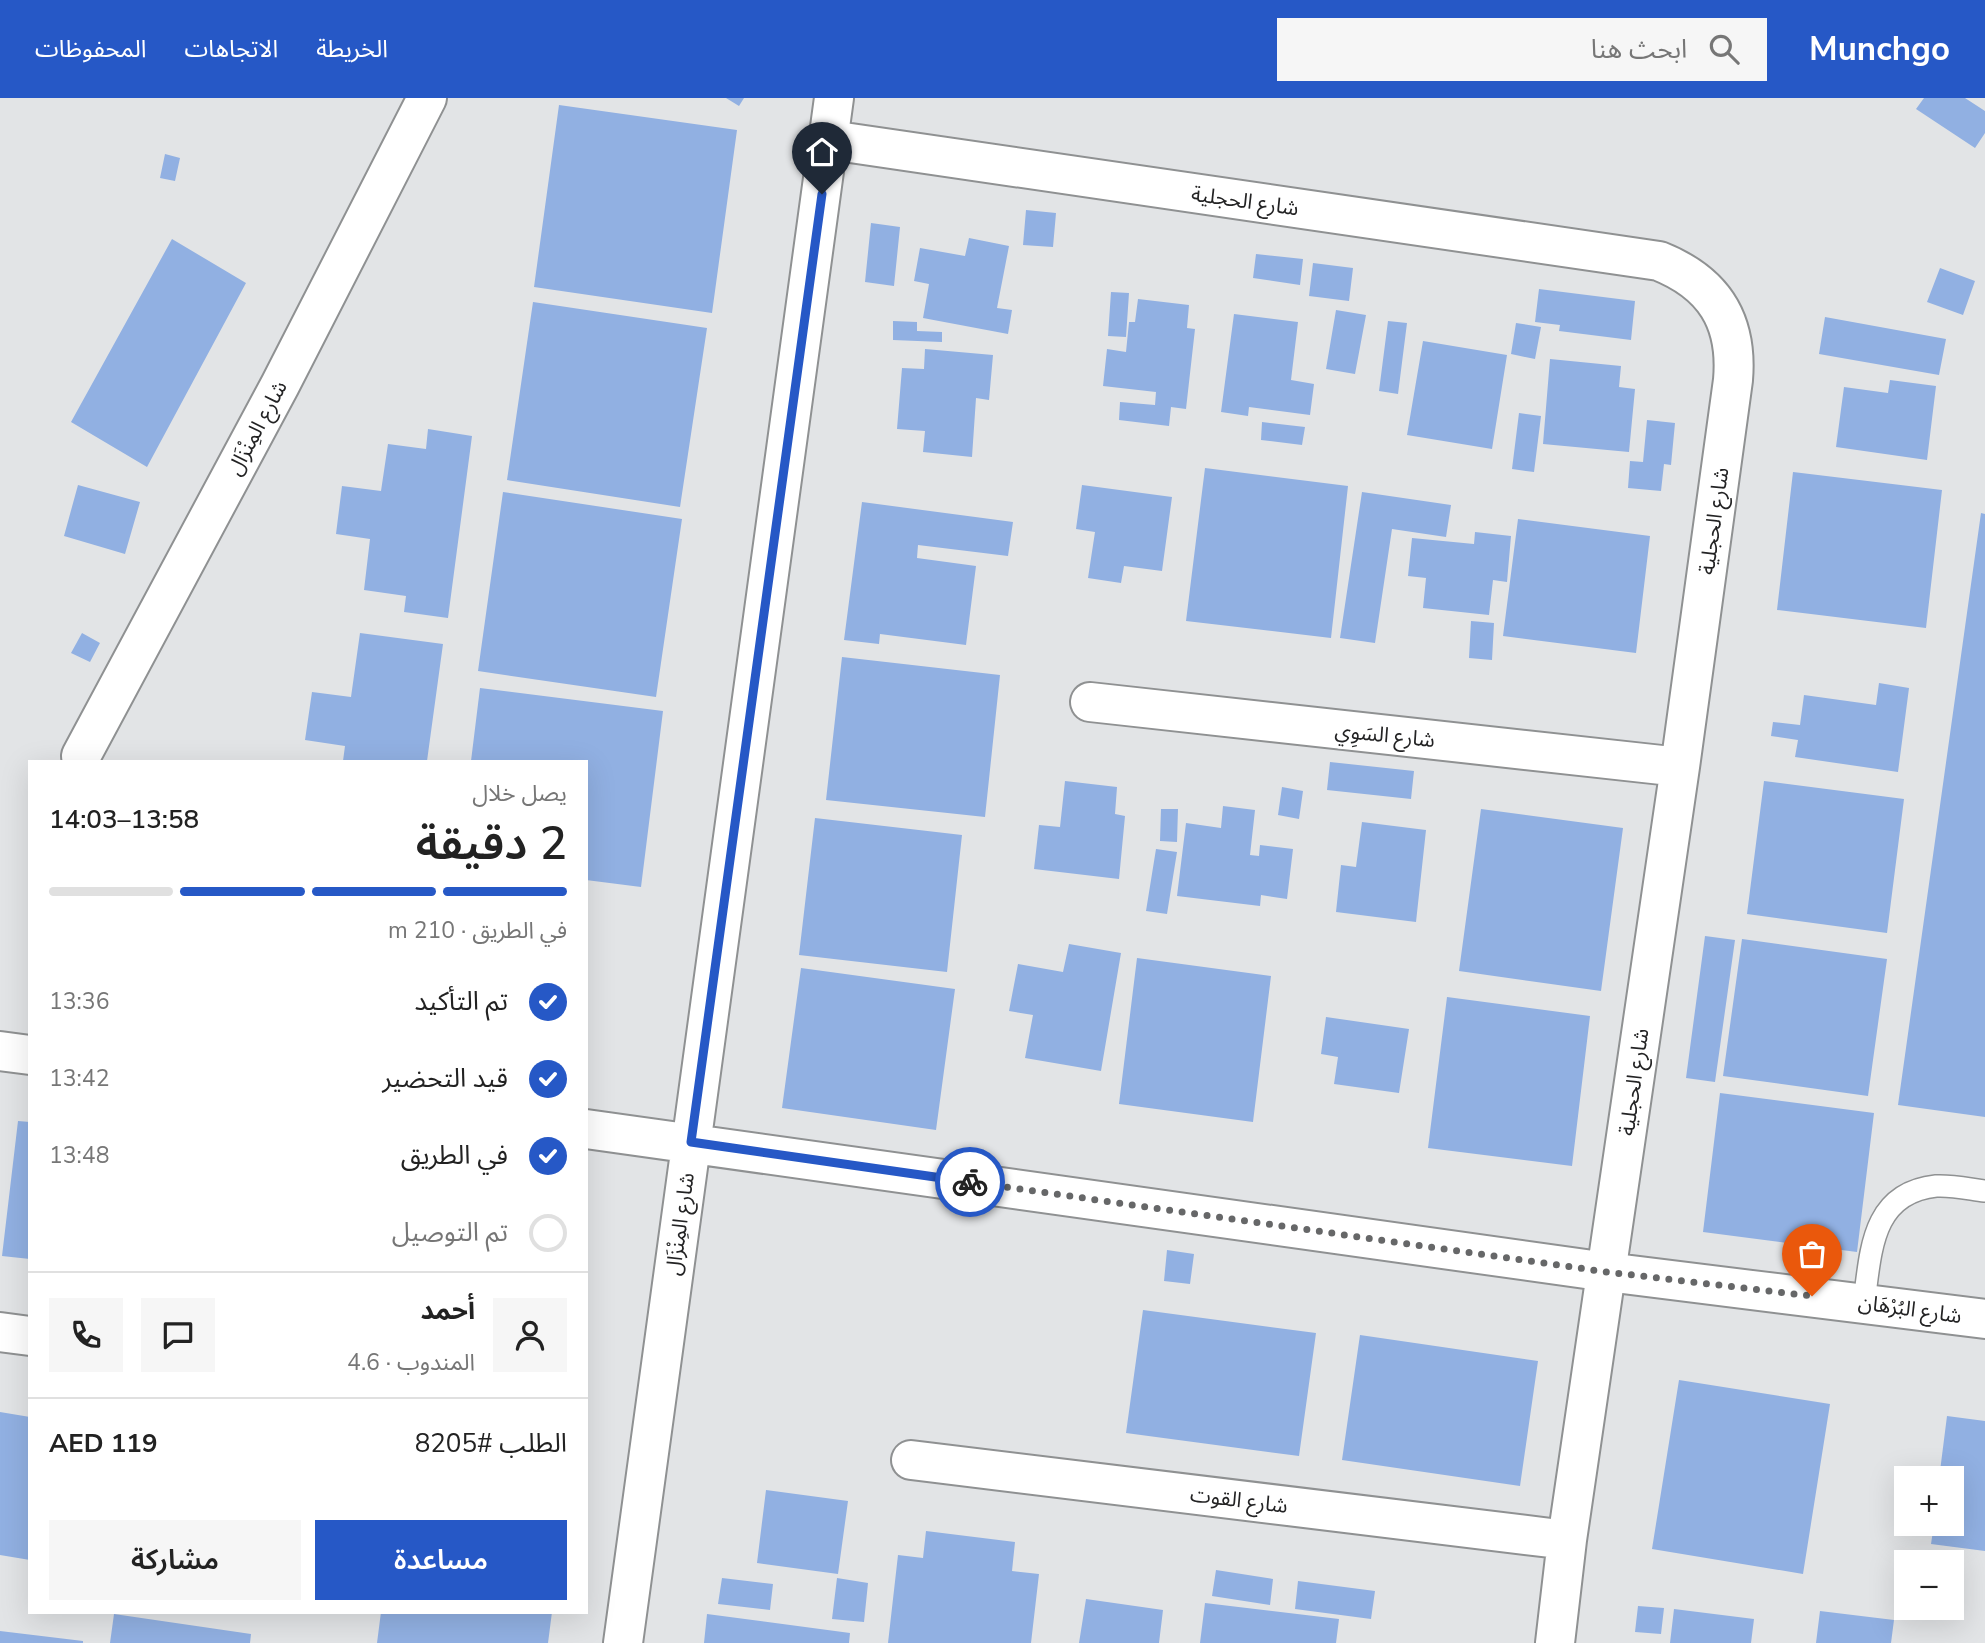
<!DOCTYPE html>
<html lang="ar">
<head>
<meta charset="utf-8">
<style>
  :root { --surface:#fff; --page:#f6f6f6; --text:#222; --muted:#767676; --line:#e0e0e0; --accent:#2658c6 }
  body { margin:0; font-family:"Nunito Sans","Noto Sans Arabic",sans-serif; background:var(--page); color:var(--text); direction:rtl; height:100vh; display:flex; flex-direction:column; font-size:26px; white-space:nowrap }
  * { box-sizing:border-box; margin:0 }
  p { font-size:23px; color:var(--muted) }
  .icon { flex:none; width:38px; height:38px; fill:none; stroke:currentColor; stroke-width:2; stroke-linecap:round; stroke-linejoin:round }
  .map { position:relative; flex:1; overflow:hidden; direction:ltr }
  .details { position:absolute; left:28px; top:662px; width:560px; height:854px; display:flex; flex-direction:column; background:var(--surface); border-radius:0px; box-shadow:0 7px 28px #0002; direction:rtl }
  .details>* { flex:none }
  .tools { position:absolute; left:1894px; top:1368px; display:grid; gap:14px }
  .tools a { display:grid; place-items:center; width:70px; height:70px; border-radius:0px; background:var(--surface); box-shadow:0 7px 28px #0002; font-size:35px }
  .pin { position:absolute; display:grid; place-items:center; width:60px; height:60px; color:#fff; margin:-72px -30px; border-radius:50% 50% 50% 0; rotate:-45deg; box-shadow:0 0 7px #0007 }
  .pin .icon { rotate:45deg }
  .courier { position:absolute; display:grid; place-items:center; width:70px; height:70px; margin:-35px; border:5px solid #2658c6; border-radius:50%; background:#fff; color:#222; box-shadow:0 2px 9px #0007 }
  .headline em { font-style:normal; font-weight:600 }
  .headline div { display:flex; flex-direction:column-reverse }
  .headline { display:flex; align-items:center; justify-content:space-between; height:119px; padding:0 21px }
  h1 { font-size:46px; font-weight:600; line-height:52px }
  .bar { display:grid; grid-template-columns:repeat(4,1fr); gap:10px 7px; align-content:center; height:84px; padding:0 21px }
  .bar i { height:9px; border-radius:5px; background:var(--line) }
  .bar .on { background:var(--accent) }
  .bar p { grid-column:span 4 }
  .line { display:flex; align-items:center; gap:18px; padding:0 21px; border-top:2px solid var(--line) }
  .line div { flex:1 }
  .round { display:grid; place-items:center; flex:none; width:74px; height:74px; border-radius:0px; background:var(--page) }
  ol { padding:0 21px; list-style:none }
  li { display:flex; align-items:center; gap:21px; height:77px }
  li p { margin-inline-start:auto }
  li .icon { padding:7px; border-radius:50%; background:var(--accent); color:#fff; stroke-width:4 }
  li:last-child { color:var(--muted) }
  li i { width:38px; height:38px; border:4px solid var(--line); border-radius:50% }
  .cta { display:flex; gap:14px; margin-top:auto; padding:14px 21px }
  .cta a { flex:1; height:80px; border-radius:0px; background:var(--accent); color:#fff; font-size:28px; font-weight:600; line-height:80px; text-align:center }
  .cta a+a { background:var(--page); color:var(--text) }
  header { display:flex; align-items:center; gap:42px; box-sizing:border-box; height:98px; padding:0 35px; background:var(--accent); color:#fff }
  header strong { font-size:33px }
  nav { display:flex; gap:38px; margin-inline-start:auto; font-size:24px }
  .search { width:490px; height:63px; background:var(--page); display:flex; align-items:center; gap:18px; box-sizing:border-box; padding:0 24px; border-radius:0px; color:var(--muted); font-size:26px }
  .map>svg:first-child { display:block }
  .building { fill:#91b0e2 }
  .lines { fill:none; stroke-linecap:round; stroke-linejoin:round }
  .lane-casing { stroke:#8f9192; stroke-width:24 }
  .street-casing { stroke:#8f9192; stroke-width:42 }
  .lane { stroke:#fff; stroke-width:21 }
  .street { stroke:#fff; stroke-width:38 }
  .done { stroke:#666768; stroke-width:7; stroke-dasharray:0 12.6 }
  .route { stroke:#2658c6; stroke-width:9 }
  .labels { text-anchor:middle; stroke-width:5; stroke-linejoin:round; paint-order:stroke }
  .street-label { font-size:21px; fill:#232324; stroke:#fff }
</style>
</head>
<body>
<header>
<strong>Munchgo</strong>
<div class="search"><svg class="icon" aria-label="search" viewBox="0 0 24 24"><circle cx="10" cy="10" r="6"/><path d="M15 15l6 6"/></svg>ابحث هنا</div>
<nav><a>الخريطة</a><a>الاتجاهات</a><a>المحفوظات</a></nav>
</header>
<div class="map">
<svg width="1985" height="1545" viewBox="0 0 1985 1545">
  <rect width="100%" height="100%" fill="#e2e4e6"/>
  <path class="building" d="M726 0H744L739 8Z
    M1924 0H1965L1985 13V35L1975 50 1916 11Z
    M559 7 737 32 712 215 534 189Z
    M165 56 180 60 175 83 160 80Z
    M1026 112 1056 115 1053 149 1023 147Z
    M871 125 900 129 894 188 865 184Z
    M969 140 1009 148 997 210 1012 212 1008 236 923 220 929 186 914 183 920 150 965 158Z
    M172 141 246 185 147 369 71 324Z
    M1256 156 1303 161 1300 187 1253 180Z
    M1313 165 1353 170 1349 203 1309 198Z
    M1940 170 1975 183 1963 217 1927 204Z
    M1539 191 1635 203 1631 242 1559 233 1560 227 1535 224Z
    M1111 194 1129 195 1126 239 1108 238Z
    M1138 201 1189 207 1187 230 1195 231 1186 311 1171 309 1169 328 1119 322 1120 304 1155 307 1156 294 1103 288 1107 251 1126 254 1129 224H1135Z
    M533 204 707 230 680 409 507 382Z
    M1336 212 1366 217 1355 276 1326 271Z
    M1234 216 1298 224 1291 282 1314 286 1310 317 1249 309 1248 318 1221 314Z
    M1825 219 1946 241 1939 277 1819 256Z
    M893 223 917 224V233L942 234V244L893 242Z
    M1388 223 1407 225 1398 296 1379 293Z
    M1516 225 1541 229 1535 261 1511 256Z
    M1423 243 1507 257 1492 351 1407 337Z
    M925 251 993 257 989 302 976 300 972 359 923 354 925 333 897 331 902 270 924 271Z
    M1550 261 1621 268 1619 289 1635 291 1629 354 1543 346Z
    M1890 282 1936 288 1927 362 1836 349 1844 289 1888 295Z
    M1519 315 1541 318 1534 374 1512 371Z
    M1647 322 1675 325 1671 367 1664 366 1661 393 1628 390 1630 363 1643 364Z
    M1262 324 1305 329 1302 347 1261 342Z
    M428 331 472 338 448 520 404 514 406 498 364 492 370 441 336 436 342 388 381 393 388 346 426 351Z
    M1205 370 1348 388 1331 540 1186 523Z
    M1793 374 1942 392 1926 530 1777 512Z
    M78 387 140 404 125 456 64 438Z
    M1082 387 1172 399 1162 473 1124 468 1121 485 1088 480 1095 434 1076 431Z
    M503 394 682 421 656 599 478 573Z
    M1362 394 1451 407 1446 439 1392 431 1375 545 1340 540Z
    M862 404 1013 424 1008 458 918 447 917 460 976 468 966 547 880 536 879 546 844 542Z
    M1981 415 1985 416V1019L1898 1007Z
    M1518 421 1650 438 1636 555 1503 538Z
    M1475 434 1511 438 1507 484 1493 482 1489 517 1423 510 1426 480 1408 478 1412 440 1474 446Z
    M1471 523 1494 525 1492 562 1469 560Z
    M82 535 100 545 90 564 71 555Z
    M360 535 443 546 427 663H343L345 648 305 642 312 594 351 599Z
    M842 559 1000 577 985 719 826 702Z
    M1879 585 1909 590 1898 674 1795 659 1798 642 1771 638 1773 624 1800 627 1804 597 1876 607Z
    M480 590 663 613 641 789 586 782V663H471Z
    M1330 664 1414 673 1411 701 1327 692Z
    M1065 683 1117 689 1115 716 1125 718 1119 781 1034 771 1039 727 1060 729Z
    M1764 683 1904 701 1887 835 1747 816Z
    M1282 689 1303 693 1299 721 1278 717Z
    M1223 708 1255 712 1250 757 1259 758 1260 747 1293 751 1287 801 1261 797 1260 808 1177 798 1186 725 1221 730Z
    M1161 711H1178L1177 744 1160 743Z
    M1481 711 1623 730 1601 893 1459 873Z
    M815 720 962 737 947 874 799 857Z
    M1362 724 1426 732 1416 824 1336 814 1341 767 1356 769Z
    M1156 751 1177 754 1167 816 1146 813Z
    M1705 838 1735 842 1715 984 1686 980Z
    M1742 841 1887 861 1868 998 1723 978Z
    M1069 846 1121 855 1101 973 1025 960 1033 917 1009 913 1018 866 1063 874Z
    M1137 860 1271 878 1253 1024 1119 1006Z
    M801 870 955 891 936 1032 782 1010Z
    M1447 899 1590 918 1572 1068 1428 1050Z
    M1326 919 1409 931 1399 995 1334 986 1338 959 1321 956Z
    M1720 995 1874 1015 1857 1154 1703 1134Z
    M18 1023 30 1024V1161L2 1158Z
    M1167 1152 1194 1156 1190 1186 1164 1183Z
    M1143 1212 1316 1235 1299 1358 1126 1335Z
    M1360 1237 1538 1263 1520 1388 1342 1362Z
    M1679 1282 1830 1306 1803 1476 1652 1451Z
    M0 1314 30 1319V1462L0 1457Z
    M1947 1318 1985 1323V1453L1931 1446 1934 1426H1951V1381H1939Z
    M766 1392 848 1403 838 1476 757 1465Z
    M926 1433 1015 1444 1012 1473 1039 1476 1031 1545H888L898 1457 923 1460Z
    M1216 1472 1273 1481 1270 1507 1212 1498Z
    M722 1480 773 1486 770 1512 718 1506Z
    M837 1480 868 1485 864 1524 832 1521Z
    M1298 1483 1375 1493 1371 1521 1295 1511Z
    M1086 1501 1163 1512 1159 1545H1079Z
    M1205 1505 1339 1521 1336 1545H1200Z
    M1638 1508 1664 1510 1661 1536 1635 1534Z
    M1674 1511 1754 1521 1751 1545H1670Z
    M1820 1513 1894 1522 1891 1545H1816Z
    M381 1514H552L548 1545H377Z
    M114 1516 251 1536 250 1545H110Z
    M707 1516 850 1535 849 1545H704Z
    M0 1533 83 1543V1545H0Z"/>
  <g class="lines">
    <g class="lane-casing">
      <path id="lane" d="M1864 1204C1871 1154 1871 1095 1936 1088 1952 1087 1969 1091 1985 1093"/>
    </g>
    <g class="street-casing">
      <path id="street" d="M830 42 1659 163C1714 185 1738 223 1733 282L1680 669 1567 1442 1555 1545
        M1090 604 1680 669
        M81 658 280 287 427 0
        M0 953 30 957
        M586 1031 1607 1174 1985 1221
        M0 1234 30 1238
        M911 1362 1567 1442
        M623 1545 834 0"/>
    </g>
    <use href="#lane" class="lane"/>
    <use href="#street" class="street"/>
  </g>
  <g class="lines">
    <path class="done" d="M970 1084 1607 1174 1812 1198"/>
    <path class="route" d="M822 96 691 1044 970 1084"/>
  </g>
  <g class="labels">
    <g class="street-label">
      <text transform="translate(1245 103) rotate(8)" y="7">شارع الحجلية</text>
      <text transform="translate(257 330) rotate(-62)" y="7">شارع المِنْزَال</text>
      <text transform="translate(1714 423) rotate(-82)" y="7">شارع الحجلية</text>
      <text transform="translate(1385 637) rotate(6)" y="7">شارع السَوِي</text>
      <text transform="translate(1634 984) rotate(-82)" y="7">شارع الحجلية</text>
      <text transform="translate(680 1126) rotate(-82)" y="7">شارع المِنْزَال</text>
      <text transform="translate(1910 1211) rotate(8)" y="7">شارع البُرْهَان</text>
      <text transform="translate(1239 1402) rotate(7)" y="7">شارع القوت</text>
    </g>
  </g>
</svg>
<div class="tools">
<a>+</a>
<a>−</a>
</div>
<div class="pin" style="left:1812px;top:1198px;background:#ea580c"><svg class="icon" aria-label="bag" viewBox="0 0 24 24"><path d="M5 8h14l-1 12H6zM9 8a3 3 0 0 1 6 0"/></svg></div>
<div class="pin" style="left:822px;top:96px;background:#1f2937"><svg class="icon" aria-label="home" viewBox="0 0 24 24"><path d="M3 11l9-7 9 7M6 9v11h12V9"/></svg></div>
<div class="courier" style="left:970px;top:1084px"><svg class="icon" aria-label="bike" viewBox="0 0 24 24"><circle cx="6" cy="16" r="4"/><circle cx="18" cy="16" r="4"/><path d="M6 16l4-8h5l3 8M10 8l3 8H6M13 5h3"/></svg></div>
<section class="details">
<div class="headline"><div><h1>2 دقيقة</h1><p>يصل خلال</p></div><em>13:58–14:03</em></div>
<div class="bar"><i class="on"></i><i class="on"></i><i class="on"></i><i></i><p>في الطريق · 210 m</p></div>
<ol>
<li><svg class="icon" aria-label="check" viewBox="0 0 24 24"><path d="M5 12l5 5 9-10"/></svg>تم التأكيد<p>13:36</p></li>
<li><svg class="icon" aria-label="check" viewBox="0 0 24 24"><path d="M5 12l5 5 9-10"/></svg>قيد التحضير<p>13:42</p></li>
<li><svg class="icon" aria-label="check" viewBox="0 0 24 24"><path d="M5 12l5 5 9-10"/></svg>في الطريق<p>13:48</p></li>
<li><i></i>تم التوصيل</li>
</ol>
<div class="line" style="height:126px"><a class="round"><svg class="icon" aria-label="person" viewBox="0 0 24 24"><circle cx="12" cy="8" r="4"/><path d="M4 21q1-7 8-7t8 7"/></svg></a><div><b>أحمد</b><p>المندوب · 4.6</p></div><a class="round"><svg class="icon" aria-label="chat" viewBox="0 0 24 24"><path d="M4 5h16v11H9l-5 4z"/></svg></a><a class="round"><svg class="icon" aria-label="phone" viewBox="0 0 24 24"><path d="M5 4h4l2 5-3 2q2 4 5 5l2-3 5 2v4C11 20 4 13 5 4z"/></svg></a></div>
<div class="line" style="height:91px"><div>الطلب #8205</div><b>AED 119</b></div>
<div class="cta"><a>مساعدة</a><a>مشاركة</a></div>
</section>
</div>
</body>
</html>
